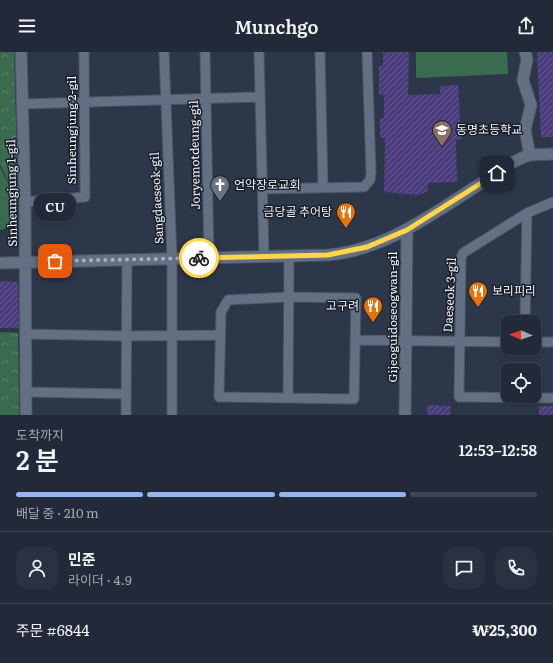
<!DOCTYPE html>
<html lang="ko">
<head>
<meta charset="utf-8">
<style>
  :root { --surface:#222938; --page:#2a3140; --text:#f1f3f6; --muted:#a2a6ae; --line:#3f4553; --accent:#95b2f1 }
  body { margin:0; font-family:Literata,"Noto Sans KR",serif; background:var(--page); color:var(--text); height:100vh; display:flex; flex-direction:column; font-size:15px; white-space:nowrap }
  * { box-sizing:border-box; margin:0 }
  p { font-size:13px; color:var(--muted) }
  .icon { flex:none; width:22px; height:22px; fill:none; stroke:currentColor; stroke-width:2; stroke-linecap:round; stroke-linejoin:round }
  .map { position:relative; height:363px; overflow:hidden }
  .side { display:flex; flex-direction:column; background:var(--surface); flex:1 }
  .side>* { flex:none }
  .needle { width:26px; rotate:272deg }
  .controls { position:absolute; left:501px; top:263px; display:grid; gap:8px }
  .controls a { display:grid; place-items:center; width:40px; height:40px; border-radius:8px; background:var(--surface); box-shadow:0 2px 6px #0003,0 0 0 1px var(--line); font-size:20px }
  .pin { position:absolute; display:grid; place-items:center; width:34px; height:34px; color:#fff; margin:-17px; border-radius:8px; box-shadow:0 2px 6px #0006 }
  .courier { position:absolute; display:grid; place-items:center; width:40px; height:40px; margin:-20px; border:3px solid #ffd54a; border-radius:50%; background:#fff; color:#222; box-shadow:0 1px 5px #0007 }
  .bubble { position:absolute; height:28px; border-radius:12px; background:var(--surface); box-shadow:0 2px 6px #0003,0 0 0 1px var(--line); font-size:13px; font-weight:600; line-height:28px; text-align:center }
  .head em { font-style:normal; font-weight:600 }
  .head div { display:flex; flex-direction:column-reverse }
  .head { display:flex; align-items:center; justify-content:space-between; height:68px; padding:0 16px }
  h1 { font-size:26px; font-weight:600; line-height:30px }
  .bar { display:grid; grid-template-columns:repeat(4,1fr); gap:6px 4px; align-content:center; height:48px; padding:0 16px }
  .bar i { height:5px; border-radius:3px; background:var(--line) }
  .bar .selected { background:var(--accent) }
  .bar p { grid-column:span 4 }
  .line { display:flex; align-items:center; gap:10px; padding:0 16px; border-top:1px solid var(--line) }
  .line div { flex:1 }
  .round { display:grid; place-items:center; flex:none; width:42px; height:42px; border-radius:12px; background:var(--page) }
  header { display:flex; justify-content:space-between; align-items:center; height:52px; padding:0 16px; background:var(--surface); font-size:18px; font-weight:600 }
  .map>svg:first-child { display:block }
  .park { fill:url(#park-crowns) }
  .pitch { fill:#3a6b4e }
  .building { fill:url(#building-hatch) }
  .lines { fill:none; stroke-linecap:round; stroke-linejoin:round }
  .minor-casing { stroke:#4d5565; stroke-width:11 }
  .tertiary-casing { stroke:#4d5565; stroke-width:13 }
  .minor { stroke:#637084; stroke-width:9 }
  .tertiary { stroke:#637084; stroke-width:11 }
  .done { stroke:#a9b1c0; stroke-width:4; stroke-dasharray:0 7.2 }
  .route { stroke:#ffd54a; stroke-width:5 }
  .labels { text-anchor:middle; stroke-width:3; stroke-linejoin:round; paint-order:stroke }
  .street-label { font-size:12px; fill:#ecf3ff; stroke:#1a1f27 }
  .poi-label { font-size:12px; fill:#ecf3ff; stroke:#1a1f27; text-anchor:start }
</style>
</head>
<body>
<header><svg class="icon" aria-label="menu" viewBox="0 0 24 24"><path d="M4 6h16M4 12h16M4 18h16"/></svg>Munchgo<svg class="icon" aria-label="share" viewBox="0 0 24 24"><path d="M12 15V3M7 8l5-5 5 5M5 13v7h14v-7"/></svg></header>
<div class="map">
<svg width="553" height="363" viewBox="0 0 553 363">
  <defs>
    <pattern id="park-crowns" width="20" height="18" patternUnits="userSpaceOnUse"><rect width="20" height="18" fill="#3a6b4e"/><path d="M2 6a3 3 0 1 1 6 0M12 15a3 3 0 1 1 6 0" fill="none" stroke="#578169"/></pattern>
    <pattern id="building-hatch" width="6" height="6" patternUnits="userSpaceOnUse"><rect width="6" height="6" fill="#4b3c7d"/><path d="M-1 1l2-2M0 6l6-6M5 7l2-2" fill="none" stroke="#655990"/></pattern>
  </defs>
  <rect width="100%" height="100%" fill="#2d374a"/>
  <path class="park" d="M0 0H14L18 141 16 146 0 112Z
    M0 280 18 281 19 363H0Z"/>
  <path class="pitch" d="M416 0H507L508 22 416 26Z
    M0 115 16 146V173L0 178Z"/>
  <path class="building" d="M383 0H409L408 43 440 42V34L458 33 461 87 456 88 457 130 428 131V139L419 143 384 140 385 86H380V66H384V43H379V14H383Z
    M537 0H553V85H541Z
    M0 229 18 230 19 276H0Z
    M427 353 451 354 450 363H427Z
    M539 354H553V363H539Z"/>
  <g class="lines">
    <g class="minor-casing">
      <path id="minor" d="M164 0 172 206V363
        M205 0 209 205
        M259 0 264 204
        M320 0 323 135
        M23 52 260 45
        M262 137 364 135 370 128 371 120 367 0
        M25 150 85 145 84 0
        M553 150 527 161 463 201 461 206 459 345 553 346
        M288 245 356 246 354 347 219 345 221 260 228 248Z
        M525 270 527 161
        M26 282 127 284 219 283
        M355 288 508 290
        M534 290H553
        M25 340 126 342
        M288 346 289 204
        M126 363 127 208"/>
    </g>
    <g class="tertiary-casing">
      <path id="tertiary" d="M21 0 25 150 26 363
        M530 103 553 102
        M0 211 328 203C386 198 435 160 483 130 498 120 513 108 530 103L525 78 531 53 523 28 527 7 525 0
        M405 363 407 178"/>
    </g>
    <use href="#minor" class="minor"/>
    <use href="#tertiary" class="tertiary"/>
  </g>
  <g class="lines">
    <path class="done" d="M55 209 199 206"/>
    <path class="route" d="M199 206 328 203 367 195 407 178 497 121"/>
  </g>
  <defs>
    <g id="school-pin" transform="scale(1)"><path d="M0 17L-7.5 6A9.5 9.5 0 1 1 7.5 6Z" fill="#8d6e63" stroke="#1a1f27"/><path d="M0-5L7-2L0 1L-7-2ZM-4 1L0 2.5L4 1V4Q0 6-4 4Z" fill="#fff"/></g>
    <g id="church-pin" transform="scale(1)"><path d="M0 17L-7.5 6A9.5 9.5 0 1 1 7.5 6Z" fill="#6b7280" stroke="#1a1f27"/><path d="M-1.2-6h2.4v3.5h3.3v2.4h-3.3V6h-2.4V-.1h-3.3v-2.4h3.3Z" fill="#fff"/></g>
    <g id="restaurant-pin" transform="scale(1)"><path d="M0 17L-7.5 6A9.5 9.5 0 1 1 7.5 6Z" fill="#e8710a" stroke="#1a1f27"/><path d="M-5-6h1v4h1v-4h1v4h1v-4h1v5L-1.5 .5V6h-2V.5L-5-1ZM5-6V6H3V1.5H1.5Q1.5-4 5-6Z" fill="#fff"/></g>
  </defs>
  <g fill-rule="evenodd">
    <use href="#school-pin" x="442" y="78"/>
    <use href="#church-pin" x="220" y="133"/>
    <use href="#restaurant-pin" x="346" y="160"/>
    <use href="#restaurant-pin" x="478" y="239"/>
    <use href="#restaurant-pin" x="373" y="254"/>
  </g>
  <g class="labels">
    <g class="street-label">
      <text transform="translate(72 78) rotate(-90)" y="4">Sinheungjung 2-gil</text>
      <text transform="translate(195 103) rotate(-91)" y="4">Joryemotdeung-gil</text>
      <text transform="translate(12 141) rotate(-91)" y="4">Sinheungjung 1-gil</text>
      <text transform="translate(157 146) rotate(-93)" y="4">Sangdaeseok-gil</text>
      <text transform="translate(450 243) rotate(-87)" y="4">Daeseok 3-gil</text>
      <text transform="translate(393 265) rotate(-90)" y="4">Gijeoguidoseogwan-gil</text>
    </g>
    <g class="poi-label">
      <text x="456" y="82">동명초등학교</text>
      <text x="234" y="137">언약장로교회</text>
      <text x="332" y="164" text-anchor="end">금당골 추어탕</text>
      <text x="492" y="243">보리피리</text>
      <text x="359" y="258" text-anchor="end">고구려</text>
    </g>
  </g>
</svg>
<div class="controls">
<a><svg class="needle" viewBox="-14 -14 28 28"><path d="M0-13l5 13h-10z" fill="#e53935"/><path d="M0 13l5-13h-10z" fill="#a2a6ae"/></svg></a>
<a><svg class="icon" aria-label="locate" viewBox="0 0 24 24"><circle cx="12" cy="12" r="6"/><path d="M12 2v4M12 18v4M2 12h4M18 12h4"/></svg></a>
</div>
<div class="pin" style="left:55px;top:209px;background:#ea580c"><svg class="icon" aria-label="bag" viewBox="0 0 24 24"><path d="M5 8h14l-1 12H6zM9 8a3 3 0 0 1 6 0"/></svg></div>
<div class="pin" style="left:497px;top:121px;background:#1f2937"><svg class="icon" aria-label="home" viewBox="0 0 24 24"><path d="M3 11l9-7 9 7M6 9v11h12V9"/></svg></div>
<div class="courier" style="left:199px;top:206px"><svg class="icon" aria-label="bike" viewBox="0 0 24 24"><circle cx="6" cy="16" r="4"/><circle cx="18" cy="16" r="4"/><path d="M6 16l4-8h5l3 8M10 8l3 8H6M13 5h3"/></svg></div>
<div class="bubble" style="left:34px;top:141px;width:42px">CU</div>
</div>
<section class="side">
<div class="head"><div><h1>2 분</h1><p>도착까지</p></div><em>12:53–12:58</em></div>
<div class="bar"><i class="selected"></i><i class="selected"></i><i class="selected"></i><i></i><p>배달 중 · 210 m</p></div>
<div class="line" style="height:72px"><a class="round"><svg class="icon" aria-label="person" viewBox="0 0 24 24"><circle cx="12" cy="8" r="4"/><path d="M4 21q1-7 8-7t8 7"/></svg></a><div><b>민준</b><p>라이더 · 4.9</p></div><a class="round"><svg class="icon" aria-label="chat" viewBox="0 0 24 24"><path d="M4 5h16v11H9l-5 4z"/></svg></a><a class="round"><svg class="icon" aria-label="phone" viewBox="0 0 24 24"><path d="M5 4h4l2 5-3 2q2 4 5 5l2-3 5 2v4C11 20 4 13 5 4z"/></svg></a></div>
<div class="line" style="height:52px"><div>주문 #6844</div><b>₩25,300</b></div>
</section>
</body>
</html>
